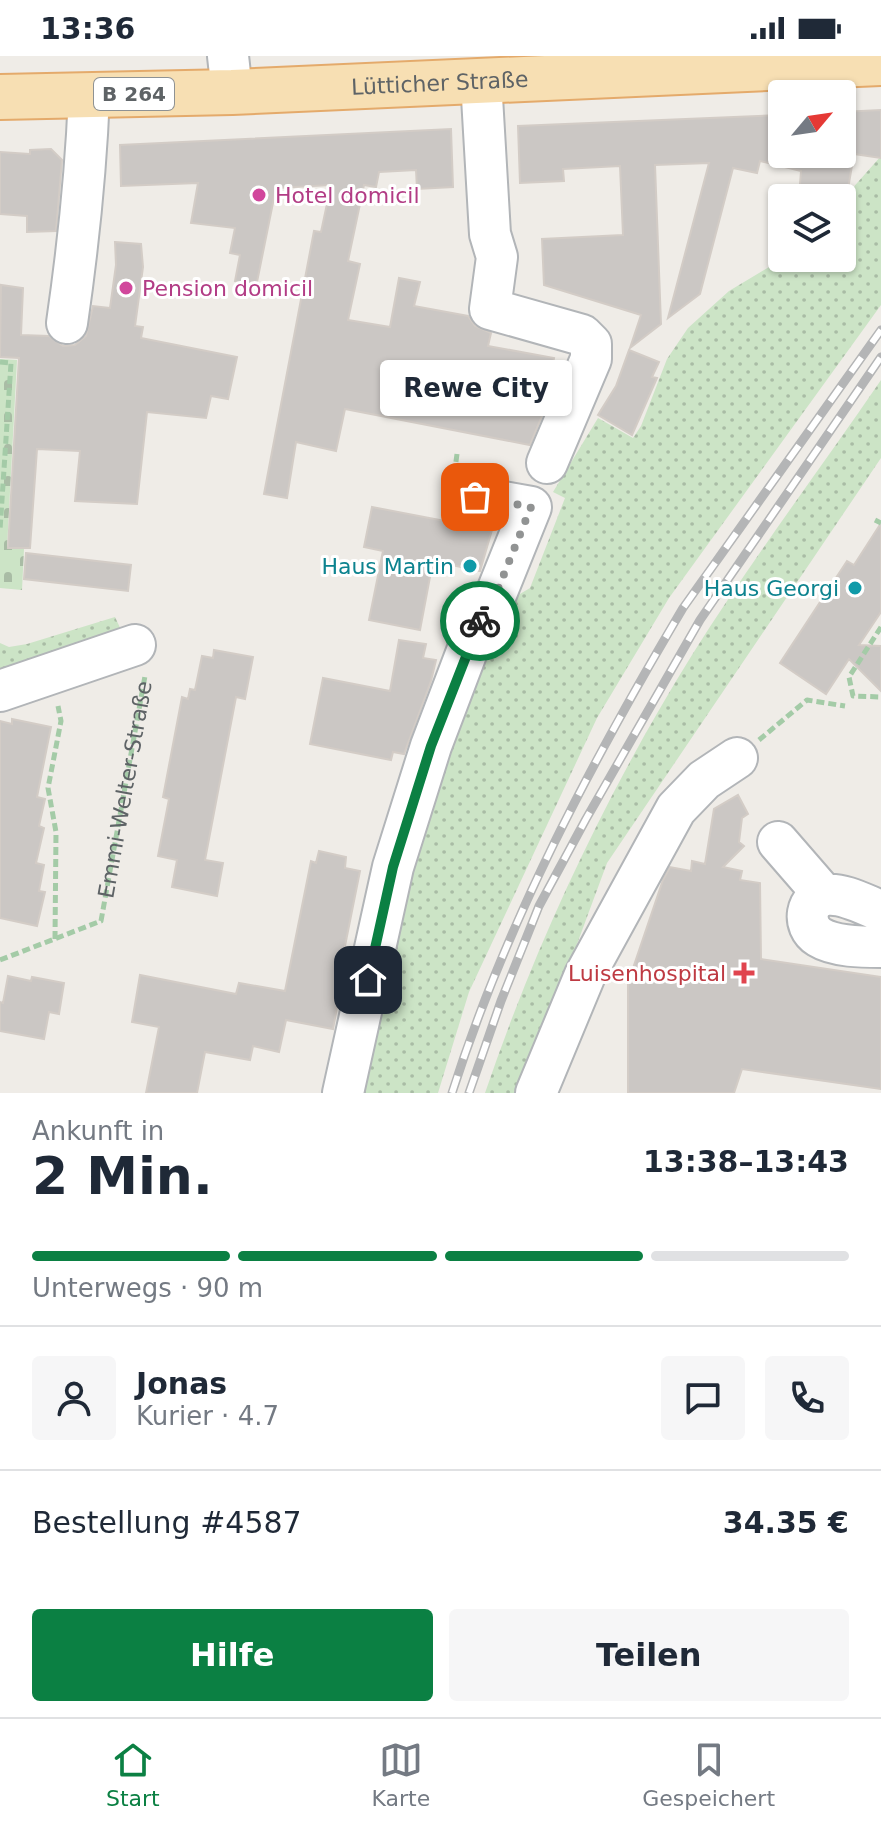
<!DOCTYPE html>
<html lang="de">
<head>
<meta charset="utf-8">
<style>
  :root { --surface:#fff; --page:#f6f6f7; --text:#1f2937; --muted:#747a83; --line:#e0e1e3; --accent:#0b8043 }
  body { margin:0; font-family:"DejaVu Sans",sans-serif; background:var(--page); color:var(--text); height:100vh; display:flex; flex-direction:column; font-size:30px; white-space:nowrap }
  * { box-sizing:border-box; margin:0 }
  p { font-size:26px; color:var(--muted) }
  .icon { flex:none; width:44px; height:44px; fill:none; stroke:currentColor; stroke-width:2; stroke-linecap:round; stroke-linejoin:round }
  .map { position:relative; height:1037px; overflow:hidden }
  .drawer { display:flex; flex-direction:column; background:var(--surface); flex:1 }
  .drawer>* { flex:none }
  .needle { width:52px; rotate:61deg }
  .buttons { position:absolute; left:768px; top:24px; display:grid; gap:16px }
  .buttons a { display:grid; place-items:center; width:88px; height:88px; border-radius:8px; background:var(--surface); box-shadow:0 2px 6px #0004; font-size:40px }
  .pin { position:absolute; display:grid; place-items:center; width:68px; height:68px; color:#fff; margin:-34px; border-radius:16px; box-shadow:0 4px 12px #0006 }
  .courier { position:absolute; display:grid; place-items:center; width:80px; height:80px; margin:-40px; border:6px solid #0b8043; border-radius:50%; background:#fff; color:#222; box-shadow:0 2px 10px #0007 }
  .bubble { position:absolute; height:56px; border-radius:8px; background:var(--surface); box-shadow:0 2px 6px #0004; font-size:26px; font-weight:700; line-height:56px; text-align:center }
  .overview em { font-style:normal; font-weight:700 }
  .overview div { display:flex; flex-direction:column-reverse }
  .overview { display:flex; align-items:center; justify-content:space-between; height:136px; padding:0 32px }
  h1 { font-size:52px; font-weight:700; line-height:60px }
  .bar { display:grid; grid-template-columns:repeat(4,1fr); gap:12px 8px; align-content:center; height:96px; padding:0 32px }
  .bar i { height:10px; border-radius:6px; background:var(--line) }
  .bar .on { background:var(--accent) }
  .bar p { grid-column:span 4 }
  .line { display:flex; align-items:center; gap:20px; padding:0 32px; border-top:2px solid var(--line) }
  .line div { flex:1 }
  .round { display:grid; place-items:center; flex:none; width:84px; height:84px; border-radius:8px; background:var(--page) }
  .action { display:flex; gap:16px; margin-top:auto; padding:16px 32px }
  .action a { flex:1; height:92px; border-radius:8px; background:var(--accent); color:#fff; font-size:32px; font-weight:700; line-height:92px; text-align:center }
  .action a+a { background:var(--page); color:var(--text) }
  .status { display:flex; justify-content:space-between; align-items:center; height:56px; padding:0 40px; background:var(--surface); direction:ltr }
  .status svg { height:22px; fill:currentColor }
  .menu { display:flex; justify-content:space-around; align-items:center; height:112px; border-top:2px solid var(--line); background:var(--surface); font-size:22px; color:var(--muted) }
  .menu a { display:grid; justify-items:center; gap:4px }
  .menu .on { color:var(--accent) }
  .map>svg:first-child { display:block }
  .grass { fill:url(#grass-dots) }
  .cemetery { fill:url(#cemetery-stones) }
  .building { fill:#cbc7c4; stroke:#d3ccc6; stroke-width:2 }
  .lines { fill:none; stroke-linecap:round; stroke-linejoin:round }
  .minor-casing { stroke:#b2b5b8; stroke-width:44 }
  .major-casing { stroke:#e4aa6b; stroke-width:48 }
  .path { stroke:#a4cba7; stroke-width:5; stroke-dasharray:8 4; stroke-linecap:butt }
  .minor { stroke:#fff; stroke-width:40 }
  .major { stroke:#f7dfb3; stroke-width:44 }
  .rail-casing { stroke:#b4b5b6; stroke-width:9 }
  .rail { stroke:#fff; stroke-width:6; stroke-dasharray:18; stroke-linecap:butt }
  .done { stroke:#919393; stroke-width:8; stroke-dasharray:0 14.4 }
  .route { stroke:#0b8043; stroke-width:10 }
  .hotel-dot { fill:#d1479c; stroke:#fff; stroke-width:3 }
  .culture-dot { fill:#0f9aa8; stroke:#fff; stroke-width:3 }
  .health-dot { fill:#e0444e; stroke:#fff; stroke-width:3 }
  .labels { text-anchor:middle; stroke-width:6; stroke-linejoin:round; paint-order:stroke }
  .shield { fill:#fff; stroke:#8e9294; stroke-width:2 }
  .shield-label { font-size:20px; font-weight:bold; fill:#5e6366 }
  .street-label { font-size:22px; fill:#5e6366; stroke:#fff }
  .hotel-label { font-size:22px; fill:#b23c85; stroke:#fff; text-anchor:start }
  .culture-label { font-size:22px; fill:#0d838f; stroke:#fff; text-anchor:end }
  .health-label { font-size:22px; fill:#be3a42; stroke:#fff; text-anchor:end }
</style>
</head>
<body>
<div class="status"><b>13:36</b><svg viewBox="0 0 49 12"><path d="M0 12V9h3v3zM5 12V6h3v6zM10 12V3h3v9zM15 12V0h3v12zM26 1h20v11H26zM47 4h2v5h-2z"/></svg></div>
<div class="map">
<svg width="881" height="1037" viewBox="0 0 881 1037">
  <defs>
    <pattern id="grass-dots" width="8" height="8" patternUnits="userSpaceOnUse" patternTransform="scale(2)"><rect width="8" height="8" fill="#cce4c6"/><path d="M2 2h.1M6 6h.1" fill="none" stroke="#a9bca5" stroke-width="1.8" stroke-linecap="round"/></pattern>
    <pattern id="cemetery-stones" width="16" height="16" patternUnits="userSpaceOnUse" patternTransform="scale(2)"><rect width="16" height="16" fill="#cce4c6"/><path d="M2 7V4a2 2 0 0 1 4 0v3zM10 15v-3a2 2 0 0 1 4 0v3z" fill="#a9bca5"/></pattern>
  </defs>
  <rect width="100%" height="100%" fill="#efece7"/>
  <path class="grass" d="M881 100V249L669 542 597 662 469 936 438 1037H359L405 816 503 548 530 532 565 442 553 436 598 362 633 382 641 370 667 303 688 272 729 235 784 202H842V144Z
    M881 324V402L607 807 543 980 526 1037H485C537 884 607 736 692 599 751 505 818 416 881 324Z
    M115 561 123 578 3 614 0 612V587L9 591 27 588Z"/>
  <path class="cemetery" d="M0 303 17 304 7 492 24 493 22 534 0 532Z"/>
  <path class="building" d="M881 54V102L854 98 848 133H842L832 142H799L801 115 760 105 757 117 733 112 700 238 668 262 709 107 655 109 661 268 630 292 641 259 544 229 542 183 623 179 620 110 563 113 564 125 520 127 518 70 782 59V98H851L842 97V56Z
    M451 73 453 131 417 133 416 114 379 116 376 131 364 129 348 205 360 208 348 264 390 271 399 222 420 226 414 250 468 260 475 270 491 277 488 290 554 302 544 355 530 389 345 353 336 395 296 386 287 442 264 438 314 175 321 176 331 129 276 132 256 231 235 225 240 199 230 197 235 172 191 167 198 127 121 130 120 89Z
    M51 93 62 104 56 175 27 176V160L0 158V96L30 98V94Z
    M115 186 141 188 143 211 135 270 143 271 141 282 237 301 228 343 211 340 206 362 147 356 137 448 75 445 80 395 37 393 30 492H8L19 302 0 301 1 229 23 232 21 279 49 280 63 290 75 289 86 280 93 250 110 252 116 209Z
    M629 294 659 306 652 321 657 322 632 379 598 359 616 330Z
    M372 451 492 474 480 515 433 505 420 574 369 564 383 495 364 491Z
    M881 467V556L859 589 881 590V635L849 603 826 638 780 607 847 505 854 509Z
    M26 497 131 509 128 535 24 523Z
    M399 584 426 588 423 602 436 604 431 625 404 698 393 696 391 704 310 688 323 622 390 635Z
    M214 594 253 601 245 643 236 641 205 804 223 807 217 840 172 831 177 804 158 800 169 743 163 741 182 641 188 643 190 633 195 634 202 600 213 602Z
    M12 663 51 671 37 741 45 743 39 770 44 772 36 807 44 809 39 835 45 836 37 870 0 862V665L12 668Z
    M738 739 748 758 742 762 739 786 744 790 723 811 742 815 740 824 760 827 761 903 881 921V1033L742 1013 734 1037H628V927L663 824 670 811 691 815 692 805 705 808 714 753Z
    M319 795 346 801 345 812 360 815 334 945 338 946 333 973 286 964 279 996 253 990 250 1004 205 996 197 1037H146L159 971 132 966 140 919 236 938 239 927 285 935 311 805 316 807Z
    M8 920 31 925 32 921 64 927 59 958 49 956 44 983 0 975V946L3 947Z"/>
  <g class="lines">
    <g class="minor-casing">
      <path id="minor" d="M228 0 232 36
        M481 24 490 178 497 201 490 253 582 279 591 288V303L547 407
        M67 267C78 191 86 116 89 39
        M0 635 135 589
        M778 786 824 839
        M881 855C865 849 844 837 827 839 805 841 801 870 819 881 835 891 863 891 881 891
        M343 1037 393 811 431 690 477 569 494 543 531 451 475 441
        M536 1037 585 919 676 753 704 724 737 702"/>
    </g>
    <g class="major-casing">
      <g id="major">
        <path id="s2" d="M0 41 232 36 881 7"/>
      </g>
    </g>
    <g class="path">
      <path d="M0 306 11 307 0 474"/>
      <path d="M457 398 455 413H459"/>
      <path d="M875 464 881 467"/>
      <path d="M881 571 849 621 853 640 881 641"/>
      <path d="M759 684 807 644 845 650"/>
      <path d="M55 883 56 776 48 732 61 665 58 650"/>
      <path id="s1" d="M0 904 101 865 145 620"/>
    </g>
    <use href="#minor" class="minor"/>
    <use href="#major" class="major"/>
    <g class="rail-casing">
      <path id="rail" d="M452 1037C507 865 591 707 683 552L881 274
        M469 1037 501 945 539 850 586 763 700 564 881 301"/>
    </g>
    <use href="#rail" class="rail"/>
  </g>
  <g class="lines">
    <path class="done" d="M475 441 531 451 494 543 480 565"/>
    <path class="route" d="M368 924 393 811 431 690 480 565"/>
  </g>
  <g class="hotel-dot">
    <circle cx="259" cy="139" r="8"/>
    <circle cx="126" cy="232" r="8"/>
  </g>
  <g class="culture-dot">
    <circle cx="470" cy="510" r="8"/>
    <circle cx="855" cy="532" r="8"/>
  </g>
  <path class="health-dot" d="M740 905h8v8h8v8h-8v8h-8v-8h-8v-8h8z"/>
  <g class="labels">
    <rect class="shield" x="94" y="22" width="80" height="32" rx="6"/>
    <g class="shield-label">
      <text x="134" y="45">B 264</text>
    </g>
    <g class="street-label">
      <text dy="8" stroke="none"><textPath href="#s2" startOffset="440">Lütticher Straße</textPath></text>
      <text dy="8" stroke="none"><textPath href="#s1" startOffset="242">Emmi-Welter-Straße</textPath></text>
    </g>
    <g class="hotel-label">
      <text x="275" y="147">Hotel domicil</text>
      <text x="142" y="240">Pension domicil</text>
    </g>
    <g class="culture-label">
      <text x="454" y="518">Haus Martin</text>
      <text x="839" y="540">Haus Georgi</text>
    </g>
    <g class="health-label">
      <text x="726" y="925">Luisenhospital</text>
    </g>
  </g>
</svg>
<div class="buttons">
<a><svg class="needle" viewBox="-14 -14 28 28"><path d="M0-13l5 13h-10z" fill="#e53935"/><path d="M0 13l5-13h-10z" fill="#747a83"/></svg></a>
<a><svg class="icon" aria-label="layers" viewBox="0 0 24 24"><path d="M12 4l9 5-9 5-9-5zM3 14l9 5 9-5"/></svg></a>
</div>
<div class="pin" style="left:475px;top:441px;background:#ea580c"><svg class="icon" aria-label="bag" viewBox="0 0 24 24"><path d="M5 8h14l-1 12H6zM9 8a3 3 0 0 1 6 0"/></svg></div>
<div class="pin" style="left:368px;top:924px;background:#1f2937"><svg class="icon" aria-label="home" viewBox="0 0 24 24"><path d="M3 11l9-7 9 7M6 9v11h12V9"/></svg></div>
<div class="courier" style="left:480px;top:565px"><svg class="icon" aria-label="bike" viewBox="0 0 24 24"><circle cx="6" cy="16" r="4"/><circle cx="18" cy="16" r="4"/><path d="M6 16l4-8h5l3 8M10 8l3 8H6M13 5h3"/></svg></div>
<div class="bubble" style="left:380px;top:304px;width:192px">Rewe City</div>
</div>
<section class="drawer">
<div class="overview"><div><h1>2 Min.</h1><p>Ankunft in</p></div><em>13:38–13:43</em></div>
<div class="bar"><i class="on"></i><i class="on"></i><i class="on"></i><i></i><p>Unterwegs · 90 m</p></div>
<div class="line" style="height:144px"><a class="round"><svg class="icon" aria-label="person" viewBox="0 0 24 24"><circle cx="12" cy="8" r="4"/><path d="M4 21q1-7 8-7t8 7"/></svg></a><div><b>Jonas</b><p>Kurier · 4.7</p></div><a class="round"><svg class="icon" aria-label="chat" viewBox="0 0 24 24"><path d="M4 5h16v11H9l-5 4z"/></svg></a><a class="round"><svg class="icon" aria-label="phone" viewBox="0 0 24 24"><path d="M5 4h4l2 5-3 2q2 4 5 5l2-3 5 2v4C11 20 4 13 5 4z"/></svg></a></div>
<div class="line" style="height:104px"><div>Bestellung #4587</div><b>34.35 €</b></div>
<div class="action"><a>Hilfe</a><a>Teilen</a></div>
</section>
<nav class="menu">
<a class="on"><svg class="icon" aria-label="home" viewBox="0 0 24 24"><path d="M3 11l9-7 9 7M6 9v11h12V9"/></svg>Start</a>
<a><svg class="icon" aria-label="map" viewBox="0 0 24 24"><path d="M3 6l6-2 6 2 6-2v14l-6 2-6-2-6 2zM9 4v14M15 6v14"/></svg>Karte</a>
<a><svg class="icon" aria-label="saved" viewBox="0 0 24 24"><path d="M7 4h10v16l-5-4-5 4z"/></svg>Gespeichert</a>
</nav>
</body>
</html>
